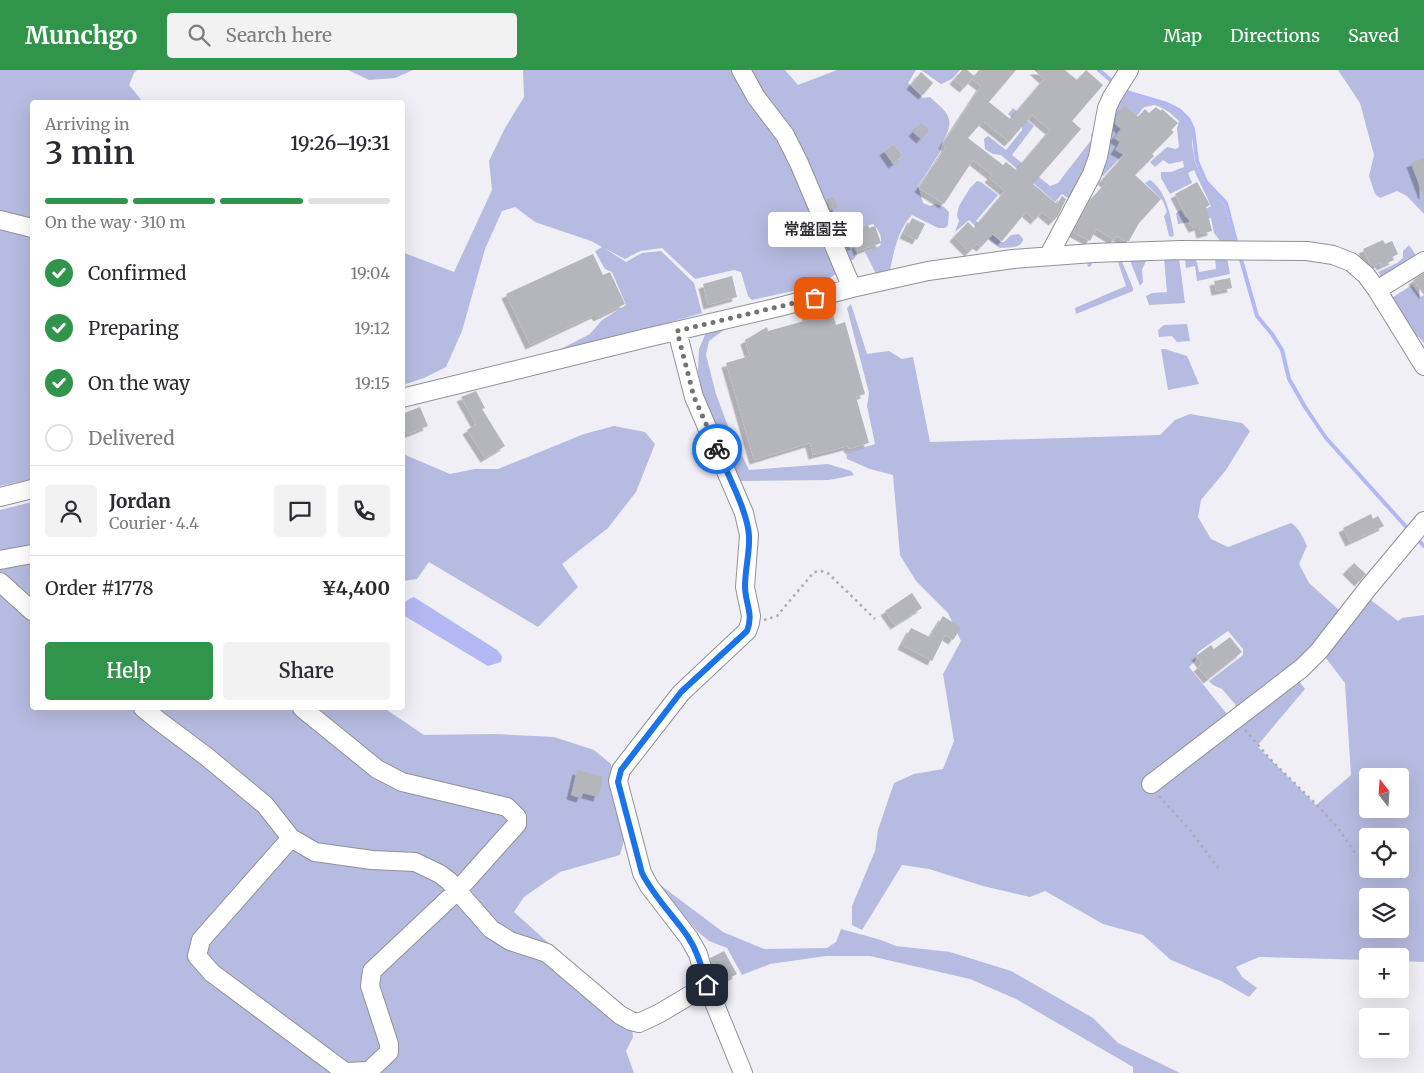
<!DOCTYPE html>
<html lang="en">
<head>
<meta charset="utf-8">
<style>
  :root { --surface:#fff; --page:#f2f2f3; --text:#2b2b33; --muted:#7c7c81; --line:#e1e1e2; --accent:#30954b }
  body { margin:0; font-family:Merriweather,"Noto Sans JP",serif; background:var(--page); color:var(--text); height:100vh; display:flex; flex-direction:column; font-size:19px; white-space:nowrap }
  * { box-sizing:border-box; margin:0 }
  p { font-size:16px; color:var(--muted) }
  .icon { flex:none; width:28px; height:28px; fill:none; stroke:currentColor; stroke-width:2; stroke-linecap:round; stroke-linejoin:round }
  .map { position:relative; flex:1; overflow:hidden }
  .sheet { position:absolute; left:30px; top:30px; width:375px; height:610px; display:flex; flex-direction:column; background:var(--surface); border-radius:5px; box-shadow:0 5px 20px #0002 }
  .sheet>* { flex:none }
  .needle { width:32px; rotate:343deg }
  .tools { position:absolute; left:1359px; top:698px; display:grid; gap:10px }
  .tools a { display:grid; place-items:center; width:50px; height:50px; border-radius:5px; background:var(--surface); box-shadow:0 5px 20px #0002; font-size:25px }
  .pin { position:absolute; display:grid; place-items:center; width:42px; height:42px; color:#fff; margin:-21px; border-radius:10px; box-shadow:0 2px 8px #0006 }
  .courier { position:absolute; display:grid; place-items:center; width:50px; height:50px; margin:-25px; border:4px solid #1a73e8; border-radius:50%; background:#fff; color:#222; box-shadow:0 1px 6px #0007 }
  .bubble { position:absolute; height:35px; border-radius:5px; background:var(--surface); box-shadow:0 5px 20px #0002; font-size:16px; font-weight:600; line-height:35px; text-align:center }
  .summary em { font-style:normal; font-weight:600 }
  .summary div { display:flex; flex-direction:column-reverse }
  .summary { display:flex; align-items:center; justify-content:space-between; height:85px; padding:0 15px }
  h1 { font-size:32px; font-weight:600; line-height:38px }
  .bar { display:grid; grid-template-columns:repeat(4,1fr); gap:8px 5px; align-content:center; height:60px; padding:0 15px }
  .bar i { height:6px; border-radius:4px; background:var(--line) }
  .bar .current { background:var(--accent) }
  .bar p { grid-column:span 4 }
  .line { display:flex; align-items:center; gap:12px; padding:0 15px; border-top:1px solid var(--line) }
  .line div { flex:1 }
  .round { display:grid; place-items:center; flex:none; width:52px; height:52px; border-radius:5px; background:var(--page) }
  ol { padding:0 15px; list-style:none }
  li { display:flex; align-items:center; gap:15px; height:55px }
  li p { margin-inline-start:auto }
  li .icon { padding:5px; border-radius:50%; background:var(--accent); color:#fff; stroke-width:4 }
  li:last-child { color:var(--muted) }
  li i { width:28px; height:28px; border:2px solid var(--line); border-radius:50% }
  .primary-button { display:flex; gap:10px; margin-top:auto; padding:10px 15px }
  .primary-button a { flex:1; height:58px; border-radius:5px; background:var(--accent); color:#fff; font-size:20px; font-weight:600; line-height:58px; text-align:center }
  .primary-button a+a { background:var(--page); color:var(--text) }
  header { display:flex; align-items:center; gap:30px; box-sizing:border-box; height:70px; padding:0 25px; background:var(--accent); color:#fff }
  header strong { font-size:24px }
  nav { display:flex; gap:28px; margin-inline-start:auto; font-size:18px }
  .search { width:350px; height:45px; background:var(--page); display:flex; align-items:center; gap:12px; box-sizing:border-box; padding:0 18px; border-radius:5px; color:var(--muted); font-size:19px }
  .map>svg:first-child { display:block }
  .green { fill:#b6bbe1; fill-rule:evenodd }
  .water { fill:#b3b8f5 }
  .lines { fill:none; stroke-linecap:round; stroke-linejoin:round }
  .stream { stroke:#b3b8f5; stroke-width:4 }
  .building { fill:#b5b6bb; fill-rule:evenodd; filter:url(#shadow) }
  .minor-casing { stroke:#909196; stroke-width:20 }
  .path { stroke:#abacb0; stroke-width:2.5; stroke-dasharray:2.5 4; stroke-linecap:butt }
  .minor { stroke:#fff; stroke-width:18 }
  .done { stroke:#727376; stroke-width:5; stroke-dasharray:0 9 }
  .route { stroke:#1a73e8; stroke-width:6 }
</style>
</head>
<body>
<header>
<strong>Munchgo</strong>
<div class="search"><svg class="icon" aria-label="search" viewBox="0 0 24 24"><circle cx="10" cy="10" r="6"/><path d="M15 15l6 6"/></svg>Search here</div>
<nav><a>Map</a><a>Directions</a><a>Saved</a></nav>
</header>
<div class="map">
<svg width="1424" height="1003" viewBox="0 0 1424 1003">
  <defs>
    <filter id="shadow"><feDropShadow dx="-4.5" dy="4.5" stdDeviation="0" flood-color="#0004"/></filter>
  </defs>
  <rect width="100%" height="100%" fill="#efeff5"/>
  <path class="green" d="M0 0H137L134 3 129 15 143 32H32V409L0 416Z
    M348 0H413L395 8 369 10Z
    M523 0H737L782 69 837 203 820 215 752 230 748 226 741 202 734 200 695 209 662 178 640 181 625 189 604 178 626 192 642 183 661 181 694 213 702 243 561 284 559 280 590 264 602 250 626 235 612 202 605 199 595 181 602 177 591 171 535 152 515 137 502 141 485 179 462 261 446 297 424 308 403 315 402 182 454 202 492 120 489 91 505 58 524 27Z
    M744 0H785L798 15 837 0H916L908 13 923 28 930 27C942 39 955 45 947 63 944 69 941 75 940 82L918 116 923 133 930 136 936 134 944 137 949 142 948 155 945 158H938L912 145C898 159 894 181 890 200L876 204 865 182 880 176C883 167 879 160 873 154L849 161 845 166 850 179 854 178 857 184 854 189 845 193ZM894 74 903 86 894 94 884 81Z
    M921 0H960L952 9 941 14Z
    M1338 0H1424V144L1407 126 1397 121 1380 128 1375 124 1369 106 1374 85 1360 33Z
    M1123 23 1166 35 1178 41 1188 50 1192 59V74L1195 92 1204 112 1224 134 1235 173 1221 172 1214 163 1211 148 1178 154 1176 143 1181 140 1185 147 1189 148 1211 136 1194 100 1188 103 1192 113 1170 124 1161 108V102H1171L1184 97 1183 91 1169 94 1163 90 1155 97 1150 92 1167 77 1176 79 1179 77 1177 59 1179 51 1169 42 1162 38 1155 35 1144 37 1134 49 1128 79 1103 106 1100 104 1110 54Z
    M1013 38 1034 56 1012 85 1050 116 1058 113 1092 69 1091 65 1092 63 1095 66 1090 90 1071 130 1062 124 1055 132 1001 85 993 84 985 79 984 69 988 66 1006 80 1022 60V56L1008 44Z
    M1150 110C1166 120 1171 147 1174 165L1172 167 1169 166 1164 146 1167 142 1163 131 1145 113Z
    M977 111 981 112 998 125 976 151 1001 172H1004L1011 165 1019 164 1023 169C1022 179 1008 177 1000 178L991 172 969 150 955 162 959 151 957 145 959 136 970 118Z
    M1409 175 1418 188 1383 210 1378 202 1397 193 1403 188V181Z
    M1086 187H1120L1133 218V221L1076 244 1075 238 1126 216 1118 192H1092L1091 196 1088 197Z
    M1146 187V191L1142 200 1143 212 1140 216 1129 188Z
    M1185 187H1193L1197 192 1199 202 1216 199 1215 187H1227L1230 204 1197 211 1195 196 1186 198Z
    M1179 188 1185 233 1149 235 1146 226 1152 223 1167 222 1164 189Z
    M1412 215 1421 227 1424 225V273L1419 267 1413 266 1390 229Z
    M851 234 867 284 889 281 902 289 913 287 930 372 1160 365 1175 350 1190 344 1242 353 1250 361 1226 400 1201 430 1198 447 1211 469 1228 477 1291 453C1299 458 1303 467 1307 476L1299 494 1309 513 1339 540V545L1292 602 1305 619 1257 676 1316 735 1351 705 1345 613 1322 583 1367 527 1398 551 1402 548 1424 545V892L1400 891V886H1368L1367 890 1259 887 1236 897 1242 907 1257 918 1249 927 1221 911 1171 890 1143 865 1103 854 1045 821 1030 827 983 816 929 799 902 795 862 860 852 855V836L875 781 878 760 894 713 914 704 943 699 954 671 943 604 961 571 948 543 916 511 900 485 893 405 870 399 847 389 846 383 875 374 867 336 869 323 847 238ZM1228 561 1243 579V585L1209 611 1213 615 1222 619 1235 634 1237 643 1231 649 1189 597 1195 591 1198 582ZM1368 706H1400V739H1368ZM1368 766H1400V799H1368ZM1368 826H1400V859H1368Z
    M732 254 709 271 706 285 716 324 729 359 749 400 828 394 851 401 854 405 829 410 740 411 702 323 698 301 699 279 707 260Z
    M1187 254 1190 271 1177 272 1172 266 1159 267 1158 260 1164 255Z
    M1161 279H1165L1187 286 1199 314 1168 320Z
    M614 356 645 362 655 374 636 422 608 458 562 494 578 517 538 557 429 492 417 509 403 511V384L450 404 475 399H498L584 364Z
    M32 432V638H384L424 665 492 664 554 667 594 680 611 694 625 766 620 785 560 802 524 827 514 842 631 947 633 967 626 981 634 1003H0V440Z
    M655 811 723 862 764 879 827 878 836 872 841 859 881 870 896 876 950 882 1011 901 1093 948 1118 973 1180 1003H1133V997L1016 929 970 909 870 886H826L770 894 742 905 727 878 709 871 697 861Z"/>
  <path class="water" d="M414 527 497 580 502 586 501 592 488 596 403 545V534L409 529Z"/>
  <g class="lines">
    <path class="stream" d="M1099 0 1114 13
      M1122 19 1126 22 1167 34 1179 40 1189 50 1193 59 1197 91 1206 112 1226 133 1237 175
      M1240 186 1257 246 1272 264 1282 280 1289 309 1305 337 1326 368 1409 460
      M1415 467 1424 476"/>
  </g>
  <path class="building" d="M962 0H967L974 6 979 0H1016L989 32 1010 49 1044 9 1034 0H1065L1077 10 1086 0 1103 15 1072 51 1081 59 1033 114 1057 134 1062 126 1066 129 1058 146 1053 151 1042 142 1035 150 1026 142 1002 171 993 164 981 177 977 174 969 182 954 167 968 152 974 158 1005 121 989 108 992 105 973 90 944 134 919 118 946 77 943 74 981 16 972 9 974 7 964 18 954 10ZM1032 45 1050 60 1016 100 1006 92 1003 95 968 68 983 51 1009 72Z
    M921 2 933 13 923 25 911 15Z
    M1124 36 1138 47 1145 39 1149 43 1156 37 1161 41 1162 39 1178 53 1171 60 1174 62 1152 84 1154 86 1135 105 1161 129 1139 153 1129 171H1125L1117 166 1114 170 1096 159 1090 171 1073 162 1090 130 1106 113 1102 110 1124 85 1115 80 1120 72 1114 68 1121 59 1115 54 1116 46Z
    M921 53 929 60 921 69 913 62Z
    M894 74 903 86 893 94 884 81Z
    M1424 88V125H1423L1411 93Z
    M1197 112 1210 135 1206 137 1212 161 1201 164 1199 156 1193 158 1175 124Z
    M834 127 838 137 831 140 826 129Z
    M912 148 925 154 917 170 904 164Z
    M868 155 869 158 875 156 881 173 858 181 856 175 851 177 847 167 853 165 852 161Z
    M1383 170 1385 174 1392 171 1398 184 1392 187 1394 190 1381 196 1380 193 1372 196 1370 194 1363 179Z
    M593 184 603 205 610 202 625 234 598 247 596 244 530 275 506 224Z
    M1424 203V225L1413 210Z
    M732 206 737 227 708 235 703 214Z
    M1230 208 1232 218 1216 221 1214 211Z
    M830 235 836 255 845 252 865 324 856 327 869 373 849 379 848 376 813 385 810 373 754 390 726 293 750 286 745 270 767 257 768 261 808 250 806 241Z
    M476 321 485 338 482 339 505 376 485 388 467 360 476 354 461 327Z
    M420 337 428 356 408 364 402 352V344Z
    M1371 444 1373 449 1378 446 1384 456 1350 472 1343 458Z
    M1354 493 1366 504 1359 512 1347 500Z
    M912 523 922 538 895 555 885 541Z
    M943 546 961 558 953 570 945 565 932 591 902 575 911 558 930 567Z
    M1230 567 1242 582 1208 609 1198 597 1202 594 1196 586 1211 575 1214 579Z
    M577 700 603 707 598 727 583 723 581 728 571 725Z
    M724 881 737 904 720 913 714 903 710 888Z"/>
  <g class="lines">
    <g class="minor-casing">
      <path id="minor" d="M741 0 756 27 785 65 799 93 852 218
        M0 150 32 158
        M1049 185 1092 104 1098 87 1107 38 1112 27 1129 0
        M1377 220 1424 191
        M677 261 694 327 744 443 749 465 745 517 751 546 750 553 747 561 681 623 621 700 618 711 642 803 649 816 689 868 698 884 707 915 743 1003
        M402 328 646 268 779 237 852 218 928 201 1013 189 1093 183 1181 180 1307 181 1333 185 1351 192 1366 205 1377 220 1424 296
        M0 427 32 419
        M0 490 32 484
        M0 512 32 541
        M143 638 159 651 207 687 265 735 291 768 315 782 372 790 415 792 440 804 449 811 491 859 510 871 547 883 620 945 631 951 639 953 660 943 707 915
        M1151 714 1302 598 1319 581 1368 518 1424 451
        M291 768 201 870 197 886 212 903 345 1002 369 1001 389 982V974L370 916 372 901 457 821 517 754V747L507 737 402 712 377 699 302 638"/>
    </g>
    <path class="path" d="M764 550 777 546 814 502 821 501 829 504 875 549
      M1245 660 1272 691 1319 737 1338 758 1357 786
      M1159 726 1189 759 1219 799"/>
    <use href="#minor" class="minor"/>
  </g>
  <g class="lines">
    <path class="done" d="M717 379 694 327 677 261 815 228"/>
    <path class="route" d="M707 915C702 899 698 882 688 867 673 845 654 827 642 803L618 712 621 700 681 622 747 561C754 543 745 534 745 516 745 499 750 482 749 466 748 442 726 401 717 379"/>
  </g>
</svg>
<div class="tools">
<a><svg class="needle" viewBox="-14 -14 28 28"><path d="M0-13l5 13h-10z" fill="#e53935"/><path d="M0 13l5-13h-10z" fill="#7c7c81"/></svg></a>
<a><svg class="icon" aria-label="locate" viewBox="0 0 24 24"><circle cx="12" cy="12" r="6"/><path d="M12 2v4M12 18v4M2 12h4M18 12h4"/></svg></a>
<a><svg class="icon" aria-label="layers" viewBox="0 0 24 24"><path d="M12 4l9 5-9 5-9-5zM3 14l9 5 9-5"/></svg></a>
<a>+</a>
<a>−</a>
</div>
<div class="pin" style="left:815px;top:228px;background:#ea580c"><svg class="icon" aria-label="bag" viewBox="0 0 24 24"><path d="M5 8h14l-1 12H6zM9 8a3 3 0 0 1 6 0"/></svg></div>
<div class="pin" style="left:707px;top:915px;background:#1f2937"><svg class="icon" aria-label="home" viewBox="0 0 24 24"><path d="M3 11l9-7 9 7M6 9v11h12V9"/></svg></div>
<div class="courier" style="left:717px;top:379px"><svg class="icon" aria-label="bike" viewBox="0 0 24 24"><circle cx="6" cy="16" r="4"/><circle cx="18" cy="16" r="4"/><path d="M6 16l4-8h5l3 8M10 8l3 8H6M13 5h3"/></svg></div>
<div class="bubble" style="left:768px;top:142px;width:95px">常盤園芸</div>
<section class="sheet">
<div class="summary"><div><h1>3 min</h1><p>Arriving in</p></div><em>19:26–19:31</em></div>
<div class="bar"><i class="current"></i><i class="current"></i><i class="current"></i><i></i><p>On the way · 310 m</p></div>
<ol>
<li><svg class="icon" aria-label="check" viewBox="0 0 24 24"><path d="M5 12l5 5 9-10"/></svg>Confirmed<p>19:04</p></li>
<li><svg class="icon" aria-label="check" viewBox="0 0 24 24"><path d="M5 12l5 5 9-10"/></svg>Preparing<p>19:12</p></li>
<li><svg class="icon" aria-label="check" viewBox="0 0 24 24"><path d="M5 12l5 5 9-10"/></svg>On the way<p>19:15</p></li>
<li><i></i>Delivered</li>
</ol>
<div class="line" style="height:90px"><a class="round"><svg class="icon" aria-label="person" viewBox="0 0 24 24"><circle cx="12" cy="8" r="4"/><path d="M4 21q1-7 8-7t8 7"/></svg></a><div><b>Jordan</b><p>Courier · 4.4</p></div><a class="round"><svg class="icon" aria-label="chat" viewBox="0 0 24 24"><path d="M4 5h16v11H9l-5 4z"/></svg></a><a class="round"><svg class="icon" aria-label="phone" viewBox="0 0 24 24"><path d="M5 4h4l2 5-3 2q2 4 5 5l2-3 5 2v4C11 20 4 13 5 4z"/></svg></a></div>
<div class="line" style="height:65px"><div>Order #1778</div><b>¥4,400</b></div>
<div class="primary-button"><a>Help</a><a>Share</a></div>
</section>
</div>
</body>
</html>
